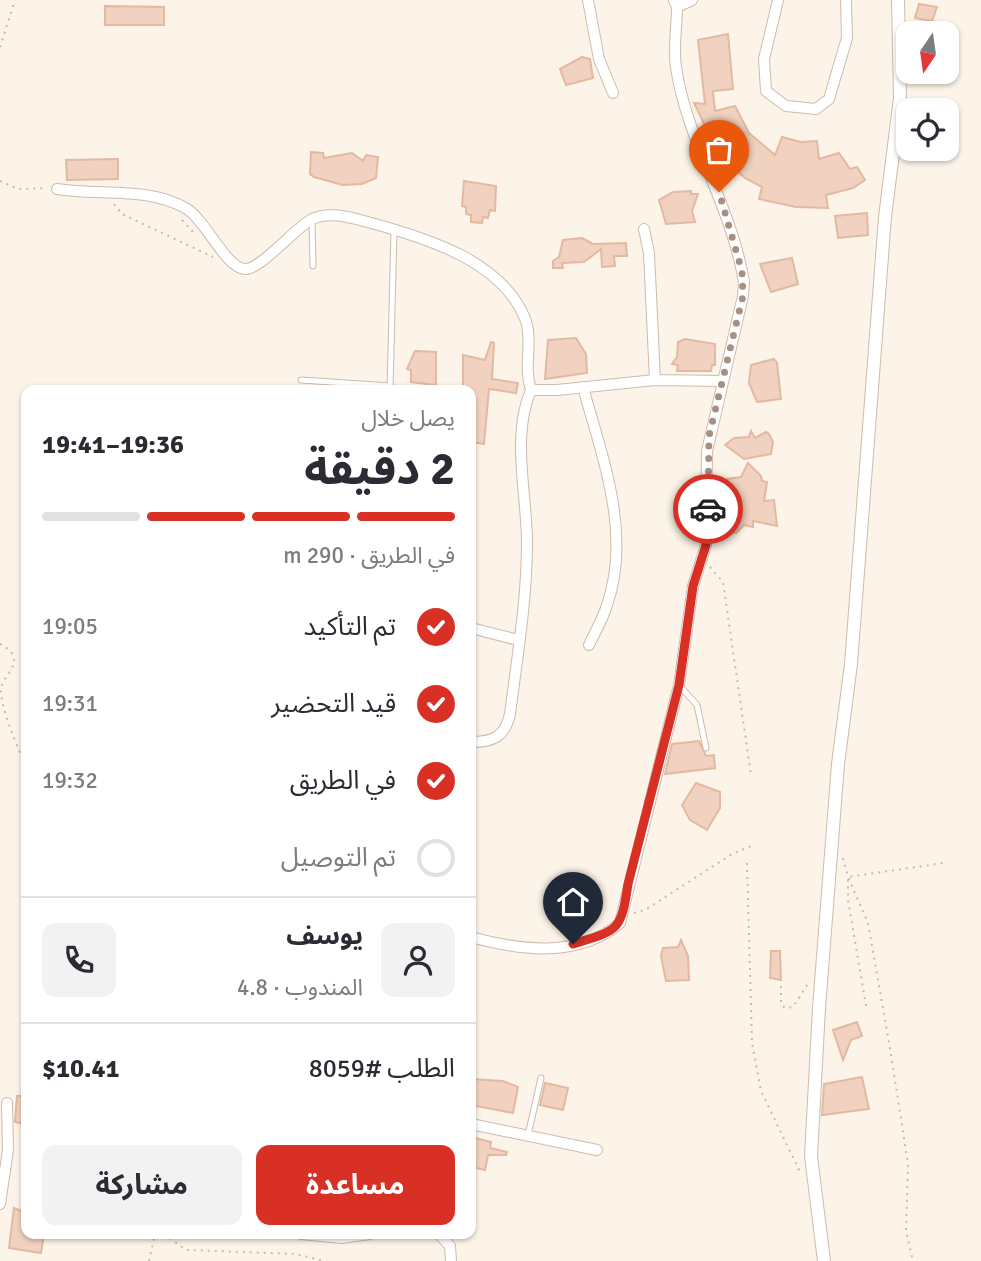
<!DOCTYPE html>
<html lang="ar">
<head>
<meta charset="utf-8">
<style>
  :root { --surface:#fff; --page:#f2f2f3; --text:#2b2b33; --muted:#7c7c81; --line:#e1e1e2; --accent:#d93025 }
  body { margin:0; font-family:Signika,"Noto Sans Arabic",sans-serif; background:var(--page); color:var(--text); direction:rtl; height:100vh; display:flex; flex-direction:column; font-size:26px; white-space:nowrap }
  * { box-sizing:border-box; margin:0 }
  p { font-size:23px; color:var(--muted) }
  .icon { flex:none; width:38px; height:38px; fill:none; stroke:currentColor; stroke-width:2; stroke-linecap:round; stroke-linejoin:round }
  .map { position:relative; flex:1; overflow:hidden; direction:ltr }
  .panel { position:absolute; left:21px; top:385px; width:455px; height:854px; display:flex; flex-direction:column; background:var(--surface); border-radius:14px; box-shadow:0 2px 5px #0004; direction:rtl }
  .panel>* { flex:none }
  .needle { width:46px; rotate:193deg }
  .buttons { position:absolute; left:896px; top:21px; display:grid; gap:14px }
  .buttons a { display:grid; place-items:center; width:63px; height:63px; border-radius:14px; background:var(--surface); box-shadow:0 2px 5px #0004; font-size:35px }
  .pin { position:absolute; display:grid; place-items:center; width:60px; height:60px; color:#fff; margin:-72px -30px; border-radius:50% 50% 50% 0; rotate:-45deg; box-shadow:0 0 7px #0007 }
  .pin .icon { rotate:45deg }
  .courier { position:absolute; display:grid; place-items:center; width:70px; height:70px; margin:-35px; border:5px solid #d93025; border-radius:50%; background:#fff; color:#222; box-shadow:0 2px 9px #0007 }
  .headline em { font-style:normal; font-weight:700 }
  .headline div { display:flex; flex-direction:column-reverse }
  .headline { display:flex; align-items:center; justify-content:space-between; height:119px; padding:0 21px }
  h1 { font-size:46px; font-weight:700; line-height:52px }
  .bar { display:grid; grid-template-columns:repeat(4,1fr); gap:10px 7px; align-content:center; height:84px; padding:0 21px }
  .bar i { height:9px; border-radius:5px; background:var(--line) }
  .bar .active { background:var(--accent) }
  .bar p { grid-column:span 4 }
  .line { display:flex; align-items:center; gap:18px; padding:0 21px; border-top:2px solid var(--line) }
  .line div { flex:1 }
  .round { display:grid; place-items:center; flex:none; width:74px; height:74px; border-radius:14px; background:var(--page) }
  ol { padding:0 21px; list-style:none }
  li { display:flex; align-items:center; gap:21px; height:77px }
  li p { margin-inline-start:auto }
  li .icon { padding:7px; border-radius:50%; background:var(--accent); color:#fff; stroke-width:4 }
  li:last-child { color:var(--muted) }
  li i { width:38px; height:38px; border:4px solid var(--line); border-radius:50% }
  .primary-button { display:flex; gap:14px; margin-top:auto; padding:14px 21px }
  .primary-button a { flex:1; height:80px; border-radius:14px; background:var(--accent); color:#fff; font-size:28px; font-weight:700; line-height:80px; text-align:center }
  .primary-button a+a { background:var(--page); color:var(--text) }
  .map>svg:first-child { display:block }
  .building { fill:#f1d2c0; stroke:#e4b8a1; stroke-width:2 }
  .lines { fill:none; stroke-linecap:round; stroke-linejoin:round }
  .service-casing { stroke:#cebbae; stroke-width:7 }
  .minor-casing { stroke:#cebbae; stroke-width:12 }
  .tertiary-casing { stroke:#cebbae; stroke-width:14 }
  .path { stroke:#d7b5a3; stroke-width:2; stroke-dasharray:2 5; stroke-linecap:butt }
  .service { stroke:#fff; stroke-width:5 }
  .minor { stroke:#fff; stroke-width:10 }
  .tertiary { stroke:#fff; stroke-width:12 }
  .done { stroke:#a69083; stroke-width:7; stroke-dasharray:0 12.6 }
  .route { stroke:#d93025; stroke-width:9 }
</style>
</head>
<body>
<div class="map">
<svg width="981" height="1261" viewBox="0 0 981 1261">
  <rect width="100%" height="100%" fill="#fcf4e8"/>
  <path class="building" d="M919 4 937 7 932 21 915 18Z
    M105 6 164 7V25H105Z
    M728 34 733 89 713 91 715 111 735 106 749 133 775 155 782 137 801 142 817 141 819 159 839 153 850 169 857 167 865 180 853 188 826 195 828 208 796 207 759 199 762 187 745 178 719 155 694 103 705 104 698 40Z
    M582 57 590 59 593 78 566 85 560 69Z
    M311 152 323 153 324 158 352 153 363 161 366 155 378 157 376 178 362 184 343 185 314 177 310 174Z
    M118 159V179L67 180 66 160Z
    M464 181 496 186 495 211 490 210 488 218 483 217 482 223 471 222V215L466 214V207L462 206Z
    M691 191V194H698L692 211 695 222 666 224 659 200 673 192Z
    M867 213 868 235 838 238 835 216Z
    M582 238 593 244 626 243 627 256H614L615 266 602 267 601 249 584 262 562 263 563 268H553V261L559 257 563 240Z
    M792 258 798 284 771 292 760 264Z
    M576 338 586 354 587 373 545 379 548 340Z
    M685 339 715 344V365H712L711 371H677L678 365 672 364 677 357 678 342Z
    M491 342 494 343 492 379 518 383 516 393 489 389 484 444 471 442V389L463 387V355L485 360Z
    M415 351 436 352V385L411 382V370L407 369Z
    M774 359 777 363 781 399 757 402 749 383 751 365Z
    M751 431 755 438 766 432 769 434 773 442 771 454 744 459 725 445 734 438 749 437Z
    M748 463 761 476 762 481 767 482 764 501 774 500 777 526 753 521V527L744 525 736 533 714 526 731 495 726 491 727 479 741 477Z
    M699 741 706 756 714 755 715 768 665 774 672 744Z
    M696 783 720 792V808L707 830 690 820 682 805Z
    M681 940 688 956 689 980 666 981 661 956 663 948 678 947Z
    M771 951H780L781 980 770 978Z
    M857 1022 862 1036 851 1040 843 1060 833 1030Z
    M862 1077 869 1109 822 1115 824 1084Z
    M471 1079 503 1081 518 1087 513 1113 471 1105Z
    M545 1083 568 1088 563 1110 540 1105Z
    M17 1096H26V1124L15 1122Z
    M471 1137 491 1142 490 1148 507 1152 506 1155H488L485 1170 471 1167Z
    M14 1208 26 1213V1234H44L41 1253 9 1248Z"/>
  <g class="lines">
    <g class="service-casing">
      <path id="service" d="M312 220 313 266
        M301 380 391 386
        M390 390 394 230
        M679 685 697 705 706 748
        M528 1135 541 1078"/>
    </g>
    <g class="minor-casing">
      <path id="minor" d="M588 0 599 59 613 93
        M778 0 764 59 766 91 786 106 816 109 829 99 847 38 846 0
        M677 7 692 0
        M57 189C99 196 149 186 187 209 206 221 226 268 245 269 260 270 295 228 312 219 332 210 355 219 375 224 429 239 504 262 526 321 533 343 523 367 531 390H557L655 380 722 381
        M644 229 649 253 655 380
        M583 387C602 457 632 533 607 605 603 619 595 632 589 645
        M471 628 518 640
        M471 742C493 742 505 737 510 714 517 658 527 600 527 543 527 494 511 436 531 390
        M471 937C519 950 578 959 620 923L679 685 693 586 706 545 707 451 743 296 744 282C732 207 686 139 676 67 673 48 677 26 677 7L674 0
        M471 1124 597 1150
        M0 1204 8 1150 7 1103
        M301 1234 342 1238 370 1234
        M439 1234 450 1246 451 1261"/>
    </g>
    <g class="tertiary-casing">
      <path id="tertiary" d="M824 1261 811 1156 819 1008 838 764 851 664 885 217 900 98 898 0"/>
    </g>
    <path class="path" d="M0 47 15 0
      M0 181 18 189 46 188
      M114 204 122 214 213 257
      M182 220 195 234
      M710 567 723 582 751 775
      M0 644C6 647 13 652 14 659 15 670 2 678 1 689 0 707 18 749 26 766
      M843 858 848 877 868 923 890 1048 908 1164 906 1231 913 1261
      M747 863 752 1043 761 1091 801 1174
      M634 913 645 910 732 854 754 845
      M781 986V1004L785 1008 793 1007 809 982
      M866 1006 848 900V877L943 863
      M164 1234 186 1250 296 1254 324 1261
      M149 1261 155 1234"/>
    <use href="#service" class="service"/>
    <use href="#minor" class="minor"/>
    <use href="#tertiary" class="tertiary"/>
  </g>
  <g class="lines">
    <path class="done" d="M708 509 709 436 743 296 742 271 719 192"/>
    <path class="route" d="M573 944C618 930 621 932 628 884L679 685 693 586 706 545 708 509"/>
  </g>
</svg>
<div class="buttons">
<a><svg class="needle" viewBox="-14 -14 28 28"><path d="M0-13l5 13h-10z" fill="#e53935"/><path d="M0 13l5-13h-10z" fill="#7c7c81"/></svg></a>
<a><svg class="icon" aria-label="locate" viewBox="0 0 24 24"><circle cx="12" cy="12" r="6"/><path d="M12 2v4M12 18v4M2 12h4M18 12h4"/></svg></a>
</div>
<div class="pin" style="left:719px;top:192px;background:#ea580c"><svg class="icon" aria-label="bag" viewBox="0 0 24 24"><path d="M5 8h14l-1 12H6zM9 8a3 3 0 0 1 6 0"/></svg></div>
<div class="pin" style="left:573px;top:944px;background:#1f2937"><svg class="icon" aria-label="home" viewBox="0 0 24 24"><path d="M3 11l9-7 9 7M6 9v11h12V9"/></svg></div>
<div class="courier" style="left:708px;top:509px"><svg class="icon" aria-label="car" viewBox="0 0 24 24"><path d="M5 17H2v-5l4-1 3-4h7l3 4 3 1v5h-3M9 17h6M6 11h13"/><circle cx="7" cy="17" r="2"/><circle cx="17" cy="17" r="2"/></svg></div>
<section class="panel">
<div class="headline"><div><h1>2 دقيقة</h1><p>يصل خلال</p></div><em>19:36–19:41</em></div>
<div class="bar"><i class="active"></i><i class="active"></i><i class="active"></i><i></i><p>في الطريق · 290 m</p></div>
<ol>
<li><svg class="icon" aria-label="check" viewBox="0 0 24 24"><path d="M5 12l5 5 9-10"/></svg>تم التأكيد<p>19:05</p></li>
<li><svg class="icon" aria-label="check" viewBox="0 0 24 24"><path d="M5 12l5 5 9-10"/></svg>قيد التحضير<p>19:31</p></li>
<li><svg class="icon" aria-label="check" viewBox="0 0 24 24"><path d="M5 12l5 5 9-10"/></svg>في الطريق<p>19:32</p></li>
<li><i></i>تم التوصيل</li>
</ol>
<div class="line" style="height:126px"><a class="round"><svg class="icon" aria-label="person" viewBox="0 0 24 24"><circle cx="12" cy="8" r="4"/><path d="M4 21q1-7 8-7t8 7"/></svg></a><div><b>يوسف</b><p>المندوب · 4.8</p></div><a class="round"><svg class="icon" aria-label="phone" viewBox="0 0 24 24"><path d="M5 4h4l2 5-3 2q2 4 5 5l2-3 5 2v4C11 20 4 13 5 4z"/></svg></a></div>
<div class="line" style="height:91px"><div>الطلب #8059</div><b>$10.41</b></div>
<div class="primary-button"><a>مساعدة</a><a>مشاركة</a></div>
</section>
</div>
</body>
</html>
